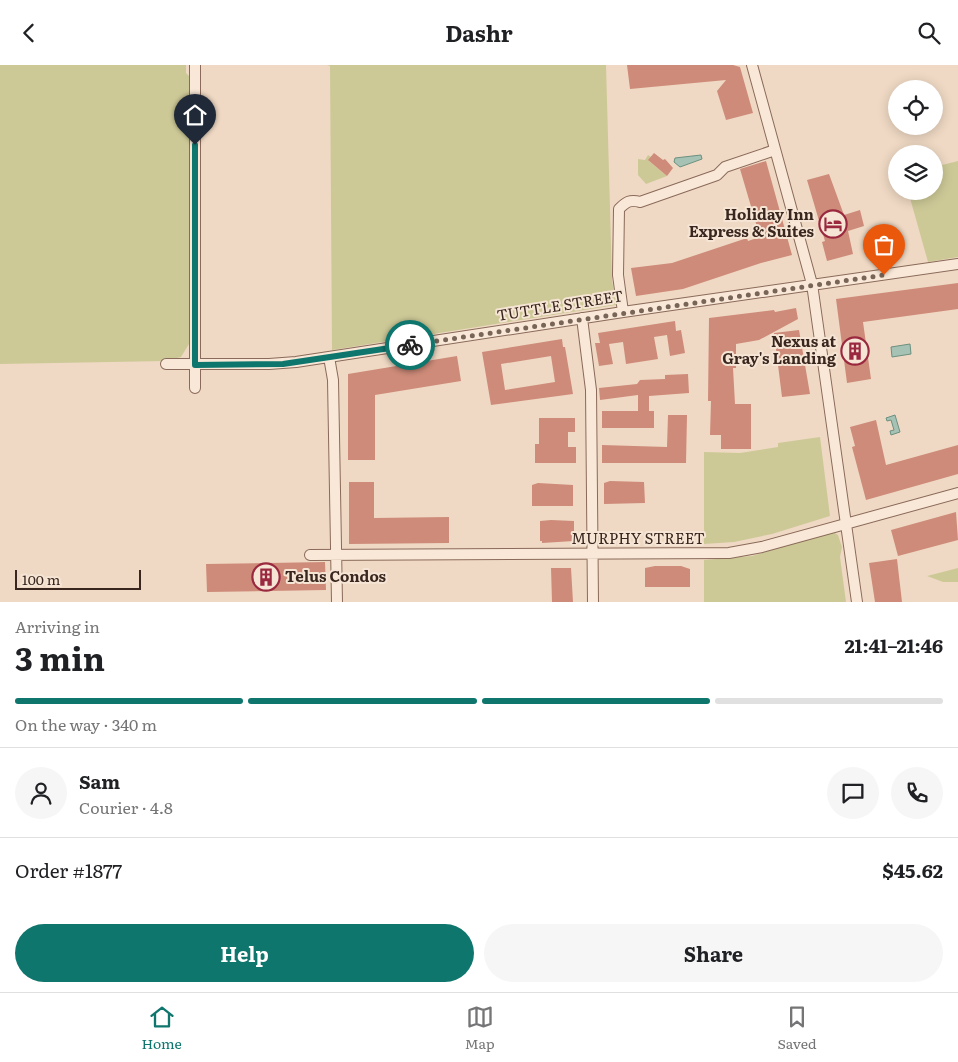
<!DOCTYPE html>
<html lang="en">
<head>
<meta charset="utf-8">
<style>
  :root { --surface:#fff; --page:#f6f6f6; --text:#202124; --muted:#757577; --line:#e0e0e0; --accent:#0f766e }
  body { margin:0; font-family:Literata,serif; background:var(--page); color:var(--text); height:100vh; display:flex; flex-direction:column; font-size:19px; white-space:nowrap }
  * { box-sizing:border-box; margin:0 }
  p { font-size:16px; color:var(--muted) }
  .icon { flex:none; width:28px; height:28px; fill:none; stroke:currentColor; stroke-width:2; stroke-linecap:round; stroke-linejoin:round }
  .map { position:relative; height:537px; overflow:hidden }
  .details { display:flex; flex-direction:column; background:var(--surface); flex:1 }
  .details>* { flex:none }
  .controls { position:absolute; left:888px; top:15px; display:grid; gap:10px }
  .controls a { display:grid; place-items:center; width:55px; height:55px; border-radius:50%; background:var(--surface); box-shadow:0 2px 12px #0003; font-size:25px }
  .scale { position:absolute; left:15px; bottom:12px; width:126px; box-sizing:border-box; padding-left:5px; border:2px solid #39261e; border-top:0; font-size:14px; line-height:18px; white-space:nowrap; color:#39261e; -webkit-text-stroke:4px #f6e5d4; paint-order:stroke }
  .pin { position:absolute; display:grid; place-items:center; width:42px; height:42px; color:#fff; margin:-51px -21px; border-radius:50% 50% 50% 0; rotate:-45deg; box-shadow:0 0 5px #0007 }
  .pin .icon { rotate:45deg }
  .courier { position:absolute; display:grid; place-items:center; width:50px; height:50px; margin:-25px; border:4px solid #0f766e; border-radius:50%; background:#fff; color:#222; box-shadow:0 1px 6px #0007 }
  .summary em { font-style:normal; font-weight:700 }
  .summary div { display:flex; flex-direction:column-reverse }
  .summary { display:flex; align-items:center; justify-content:space-between; height:85px; padding:0 15px }
  h1 { font-size:32px; font-weight:700; line-height:38px }
  .bar { display:grid; grid-template-columns:repeat(4,1fr); gap:8px 5px; align-content:center; height:60px; padding:0 15px }
  .bar i { height:6px; border-radius:4px; background:var(--line) }
  .bar .current { background:var(--accent) }
  .bar p { grid-column:span 4 }
  .line { display:flex; align-items:center; gap:12px; padding:0 15px; border-top:1px solid var(--line) }
  .line div { flex:1 }
  .round { display:grid; place-items:center; flex:none; width:52px; height:52px; border-radius:26px; background:var(--page) }
  .button { display:flex; gap:10px; margin-top:auto; padding:10px 15px }
  .button a { flex:1; height:58px; border-radius:30px; background:var(--accent); color:#fff; font-size:20px; font-weight:700; line-height:58px; text-align:center }
  .button a+a { background:var(--page); color:var(--text) }
  header { display:flex; justify-content:space-between; align-items:center; height:65px; padding:0 15px; background:var(--surface); font-size:22px; font-weight:700 }
  .tabs { display:flex; justify-content:space-around; align-items:center; height:70px; border-top:1px solid var(--line); background:var(--surface); font-size:14px; color:var(--muted) }
  .tabs a { display:grid; justify-items:center; gap:2px }
  .tabs .current { color:var(--accent) }
  .map>svg:first-child { display:block }
  .green { fill:#cdc997 }
  .water { fill:#a6c2b4; stroke:#6c9080 }
  .building { fill:#ce8b79; fill-rule:evenodd }
  .lines { fill:none; stroke-linecap:round; stroke-linejoin:round }
  .minor-casing { stroke:#8a6a5a; stroke-width:12 }
  .minor { stroke:#f9e8d7; stroke-width:10 }
  .done { stroke:#796558; stroke-width:5; stroke-dasharray:0 9 }
  .route { stroke:#0f766e; stroke-width:6 }
  .labels { text-anchor:middle; stroke-width:4; stroke-linejoin:round; paint-order:stroke }
  .poi-label { font-size:15px; font-weight:bold; fill:#39261e; stroke:#f6e5d4; text-anchor:end }
  .street-label { font-size:15px; fill:#39261e; stroke:#f6e5d4 }
</style>
</head>
<body>
<header><svg class="icon" aria-label="back" viewBox="0 0 24 24"><path d="M15 5l-7 7 7 7"/></svg>Dashr<svg class="icon" aria-label="search" viewBox="0 0 24 24"><circle cx="10" cy="10" r="6"/><path d="M15 15l6 6"/></svg></header>
<div class="map">
<svg width="958" height="537" viewBox="0 0 958 537">
  <rect width="100%" height="100%" fill="#efd9c4"/>
  <path class="green" d="M0 0H186V8L190 12 189 279 181 292 166 296 0 299Z
    M327 0H606L612 215 616 240 332 285 330 1Z
    M648 90 651 92 649 96 667 111 646 119 638 110V94L645 95Z
    M958 96V192L928 197 908 126H934V102Z
    M820 372 830 451 772 469 734 477 704 479V387L740 388 778 382V378Z
    M833 467 838 470 842 482 840 492 846 537H704V495L752 491Z
    M958 503V517H943L927 511Z"/>
  <path class="water" d="M701 90 702 94 680 102 674 97 675 93Z
    M910 279 911 289 892 292 891 282Z
    M895 350 900 367 891 370 890 366 894 365 891 355 887 356 886 353Z"/>
  <path class="building" d="M627 0H733L740 2 753 48 726 55 717 26 726 15 630 24Z
    M654 88 663 95 665 94 673 103 667 111 648 95Z
    M766 96 792 190 761 198 683 224 636 231 631 203 672 198 747 173 748 176 760 172 740 104Z
    M829 109 844 150 860 145 864 161 848 166 853 189 827 196 822 177 825 176 807 115Z
    M958 218V244L863 257 871 314 847 318 836 234Z
    M796 243 798 254 759 275 736 279V303H733L735 339H751V384H721V370H710L711 336H708L709 253 774 245 775 247Z
    M675 256 676 266 681 265 685 288 670 291 667 270 654 272 658 294 626 299 623 277 609 279 613 299 599 301 595 278H600L598 268Z
    M799 265 810 329 782 332 774 268Z
    M562 274 563 282H565L573 329 491 340 482 287ZM551 291 555 317 505 325 501 299Z
    M457 291 461 316 375 330V395H348V309Z
    M688 309 689 328 649 331V346H654V363H602V346H638V330L600 335 599 323 637 319 640 315 665 314V310Z
    M668 350H687L686 398H602V380L667 382Z
    M539 353H575V367H568V382H576V398H535V379H539Z
    M876 355 886 400 958 380V409L866 435 852 382 855 381 850 362Z
    M610 416 644 417 645 438 604 439V418Z
    M349 417H374V453L449 452V478L349 479Z
    M538 418 573 420V441H532V420Z
    M956 447 958 475 898 491 891 465Z
    M551 455 574 456V476L542 478V476H540V456Z
    M897 494 902 537H875L869 498Z
    M325 497 326 525 207 527 206 499Z
    M655 501H681L690 504V522H645V503Z
    M551 503H571L573 537H552Z"/>
  <g class="lines">
    <g class="minor-casing">
      <path id="minor" d="M752 0 812 219 857 537
        M623 247 618 210 619 144C626 137 630 134 640 137L717 110 725 102 775 85
        M582 253 591 325 593 537
        M329 292 333 315 337 537
        M166 299H269L296 297 623 247 958 199
        M195 323V0
        M310 490 729 488 762 482 958 428"/>
    </g>
    <use href="#minor" class="minor"/>
  </g>
  <g class="lines">
    <path class="done" d="M410 280 884 210"/>
    <path class="route" d="M195 80V300L283 299 410 280"/>
  </g>
  <defs>
    <g id="hotel-ring" transform="scale(1.4375)"><circle r="9.5" fill="#f6e5d4" stroke="#9a2940" stroke-width="1.5"/><path d="M-6-4.5h1.5V1H6V5H4.5V3h-9V5H-6ZM-4 0a1.8 1.8 0 1 1 3.6 0ZM.5 0V-2.5h3Q6-2.5 6 0Z" fill="#9a2940"/></g>
    <g id="building-ring" transform="scale(1.4375)"><circle r="9.5" fill="#f6e5d4" stroke="#9a2940" stroke-width="1.5"/><path d="M-4-6H4V6H1V3H-1V6H-4ZM-2.5-4.3h1.7v1.8h-1.7ZM.8-4.3h1.7v1.8H.8ZM-2.5-1h1.7V.8h-1.7ZM.8-1h1.7V.8H.8Z" fill="#9a2940"/></g>
  </defs>
  <g fill-rule="evenodd">
    <use href="#hotel-ring" x="833" y="159"/>
    <use href="#building-ring" x="855" y="286"/>
    <use href="#building-ring" x="266" y="512"/>
  </g>
  <g class="labels">
    <g class="poi-label">
      <text x="814" y="155">Holiday Inn<tspan x="814" dy="17">Express &amp; Suites</tspan></text>
      <text x="836" y="282">Nexus at<tspan x="836" dy="17">Gray's Landing</tspan></text>
      <text x="285" y="517" text-anchor="start">Telus Condos</text>
    </g>
    <g class="street-label">
      <text transform="translate(560 241) rotate(-9)" y="5">TUTTLE STREET</text>
      <text x="638" y="479">MURPHY STREET</text>
    </g>
  </g>
</svg>
<div class="controls">
<a><svg class="icon" aria-label="locate" viewBox="0 0 24 24"><circle cx="12" cy="12" r="6"/><path d="M12 2v4M12 18v4M2 12h4M18 12h4"/></svg></a>
<a><svg class="icon" aria-label="layers" viewBox="0 0 24 24"><path d="M12 4l9 5-9 5-9-5zM3 14l9 5 9-5"/></svg></a>
</div>
<div class="scale">100 m</div>
<div class="pin" style="left:884px;top:210px;background:#ea580c"><svg class="icon" aria-label="bag" viewBox="0 0 24 24"><path d="M5 8h14l-1 12H6zM9 8a3 3 0 0 1 6 0"/></svg></div>
<div class="pin" style="left:195px;top:80px;background:#1f2937"><svg class="icon" aria-label="home" viewBox="0 0 24 24"><path d="M3 11l9-7 9 7M6 9v11h12V9"/></svg></div>
<div class="courier" style="left:410px;top:280px"><svg class="icon" aria-label="bike" viewBox="0 0 24 24"><circle cx="6" cy="16" r="4"/><circle cx="18" cy="16" r="4"/><path d="M6 16l4-8h5l3 8M10 8l3 8H6M13 5h3"/></svg></div>
</div>
<section class="details">
<div class="summary"><div><h1>3 min</h1><p>Arriving in</p></div><em>21:41–21:46</em></div>
<div class="bar"><i class="current"></i><i class="current"></i><i class="current"></i><i></i><p>On the way · 340 m</p></div>
<div class="line" style="height:90px"><a class="round"><svg class="icon" aria-label="person" viewBox="0 0 24 24"><circle cx="12" cy="8" r="4"/><path d="M4 21q1-7 8-7t8 7"/></svg></a><div><b>Sam</b><p>Courier · 4.8</p></div><a class="round"><svg class="icon" aria-label="chat" viewBox="0 0 24 24"><path d="M4 5h16v11H9l-5 4z"/></svg></a><a class="round"><svg class="icon" aria-label="phone" viewBox="0 0 24 24"><path d="M5 4h4l2 5-3 2q2 4 5 5l2-3 5 2v4C11 20 4 13 5 4z"/></svg></a></div>
<div class="line" style="height:65px"><div>Order #1877</div><b>$45.62</b></div>
<div class="button"><a>Help</a><a>Share</a></div>
</section>
<nav class="tabs">
<a class="current"><svg class="icon" aria-label="home" viewBox="0 0 24 24"><path d="M3 11l9-7 9 7M6 9v11h12V9"/></svg>Home</a>
<a><svg class="icon" aria-label="map" viewBox="0 0 24 24"><path d="M3 6l6-2 6 2 6-2v14l-6 2-6-2-6 2zM9 4v14M15 6v14"/></svg>Map</a>
<a><svg class="icon" aria-label="saved" viewBox="0 0 24 24"><path d="M7 4h10v16l-5-4-5 4z"/></svg>Saved</a>
</nav>
</body>
</html>
